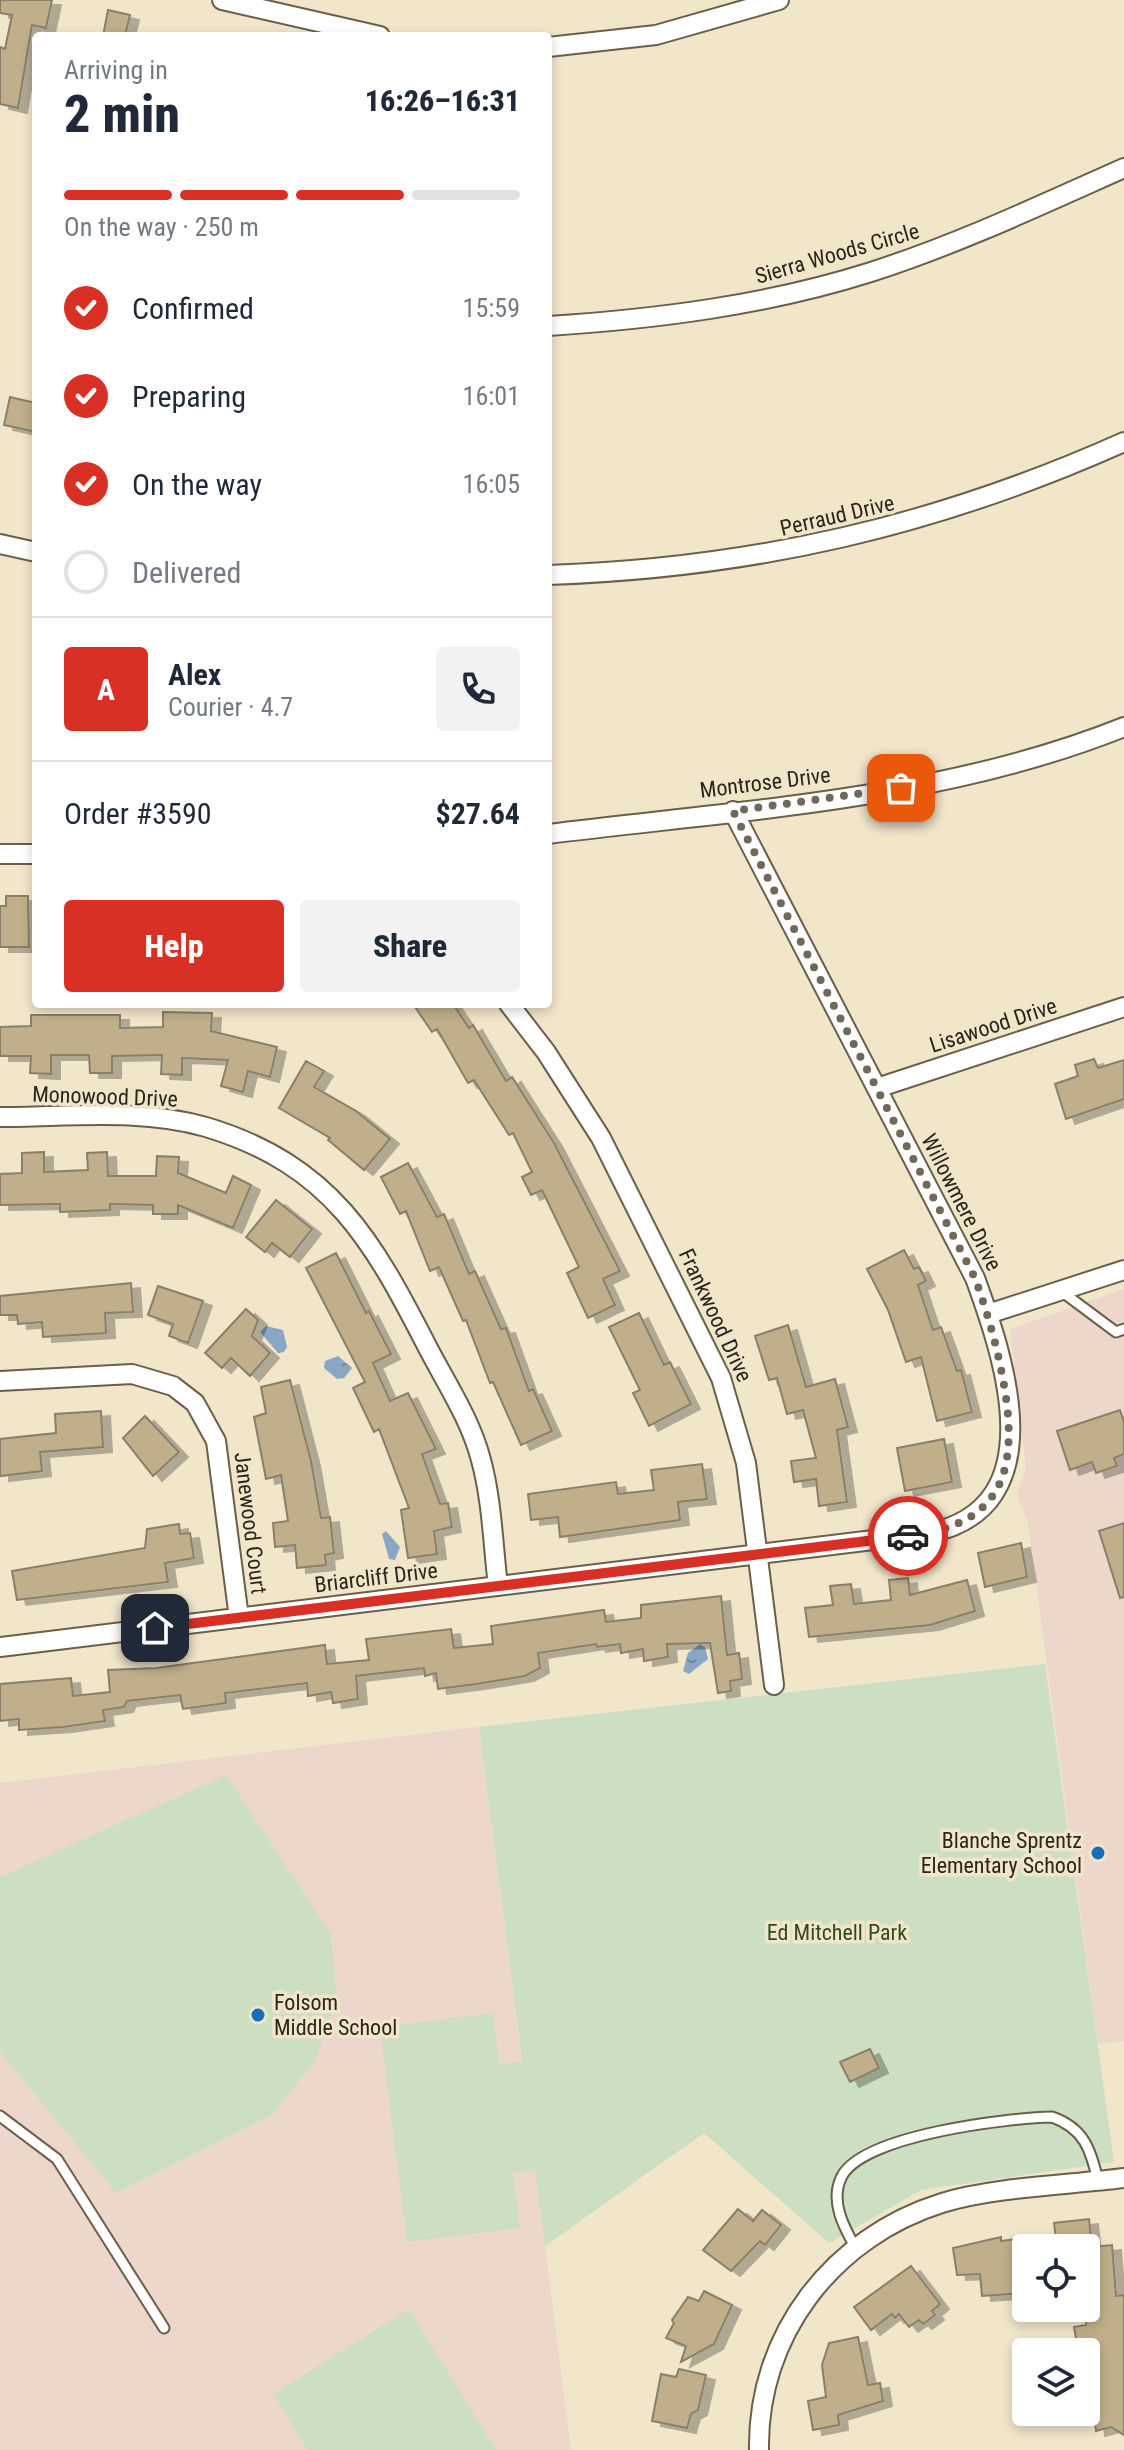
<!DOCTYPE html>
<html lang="en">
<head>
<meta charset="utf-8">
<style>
  :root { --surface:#fff; --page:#f2f2f3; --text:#1f2937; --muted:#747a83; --line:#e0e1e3; --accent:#d93025 }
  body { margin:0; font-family:"Roboto Condensed",sans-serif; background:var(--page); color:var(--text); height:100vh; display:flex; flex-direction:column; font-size:30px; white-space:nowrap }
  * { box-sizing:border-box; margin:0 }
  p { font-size:26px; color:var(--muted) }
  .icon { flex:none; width:44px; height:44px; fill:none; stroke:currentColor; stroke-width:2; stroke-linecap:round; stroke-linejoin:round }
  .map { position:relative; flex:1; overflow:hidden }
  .details { position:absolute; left:32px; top:32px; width:520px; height:976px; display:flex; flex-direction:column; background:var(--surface); border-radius:8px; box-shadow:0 4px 12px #0003 }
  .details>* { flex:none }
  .tools { position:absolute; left:1012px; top:2234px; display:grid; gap:16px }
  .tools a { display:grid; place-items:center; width:88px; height:88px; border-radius:8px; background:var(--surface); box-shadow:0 4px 12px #0003; font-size:40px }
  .pin { position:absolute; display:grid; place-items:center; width:68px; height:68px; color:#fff; margin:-34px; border-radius:16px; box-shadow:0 4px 12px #0006 }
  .courier { position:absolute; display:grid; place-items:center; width:80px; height:80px; margin:-40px; border:6px solid #d93025; border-radius:50%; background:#fff; color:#222; box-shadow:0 2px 10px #0007 }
  .headline em { font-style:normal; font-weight:800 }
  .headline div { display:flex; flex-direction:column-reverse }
  .headline { display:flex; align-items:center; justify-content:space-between; height:136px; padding:0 32px }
  h1 { font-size:52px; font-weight:800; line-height:60px }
  .bar { display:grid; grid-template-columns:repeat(4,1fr); gap:12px 8px; align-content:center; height:96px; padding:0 32px }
  .bar i { height:10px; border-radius:6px; background:var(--line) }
  .bar .selected { background:var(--accent) }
  .bar p { grid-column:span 4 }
  .line { display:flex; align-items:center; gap:20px; padding:0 32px; border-top:2px solid var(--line) }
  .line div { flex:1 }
  .round { display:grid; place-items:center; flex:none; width:84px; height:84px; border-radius:8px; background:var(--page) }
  ol { padding:0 32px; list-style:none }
  li { display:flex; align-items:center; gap:24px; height:88px }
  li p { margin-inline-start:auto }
  li .icon { padding:8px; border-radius:50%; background:var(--accent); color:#fff; stroke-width:4 }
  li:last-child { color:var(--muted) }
  li i { width:44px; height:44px; border:4px solid var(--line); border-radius:50% }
  .primary-button { display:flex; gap:16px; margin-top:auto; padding:16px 32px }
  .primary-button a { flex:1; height:92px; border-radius:8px; background:var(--accent); color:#fff; font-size:32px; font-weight:800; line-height:92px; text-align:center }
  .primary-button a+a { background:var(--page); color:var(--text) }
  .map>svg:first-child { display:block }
  .education { fill:#edd7cb }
  .green { fill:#cddfc3 }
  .water { fill:url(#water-ripples) }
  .building { fill:#c0af8a; stroke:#8a7f67; stroke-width:2; filter:url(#shadow) }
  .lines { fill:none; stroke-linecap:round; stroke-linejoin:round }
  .service-casing { stroke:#6a5f48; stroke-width:13 }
  .minor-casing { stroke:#6a5f48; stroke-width:22 }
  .service { stroke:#fff; stroke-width:9 }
  .minor { stroke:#fff; stroke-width:18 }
  .done { stroke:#706959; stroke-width:8; stroke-dasharray:0 14.4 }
  .route { stroke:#d93025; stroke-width:10 }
  .poi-dot { fill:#166fbc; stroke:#f1e5ca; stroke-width:3 }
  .labels { text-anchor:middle; stroke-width:7; stroke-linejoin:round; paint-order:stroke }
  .street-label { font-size:22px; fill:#2a261c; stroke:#f1e5ca }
  .poi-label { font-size:22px; fill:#2a261c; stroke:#f1e5ca; text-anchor:end }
  .park-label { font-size:22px; fill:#2f4d1c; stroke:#f1e5ca }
</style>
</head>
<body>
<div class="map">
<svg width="1124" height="2450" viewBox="0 0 1124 2450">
  <defs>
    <pattern id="water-ripples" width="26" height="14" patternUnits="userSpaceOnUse" patternTransform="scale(2)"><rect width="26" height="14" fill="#89a7c4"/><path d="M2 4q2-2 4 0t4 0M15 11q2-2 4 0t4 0" fill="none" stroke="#70889e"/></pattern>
    <filter id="shadow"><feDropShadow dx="9" dy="5" stdDeviation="0" flood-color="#0004"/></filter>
  </defs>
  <rect width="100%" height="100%" fill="#f1e5ca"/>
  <path class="education" d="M1124 1289V2041L1098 2044 1028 1523 1017 1494 1026 1468 1010 1329Z
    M479 1727 571 2450H0V1783Z"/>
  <path class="green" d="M1045 1664 1114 2162 921 2190 829 2243 704 2133 545 2246 535 2170 513 2173 520 2228 407 2242 380 2027 493 2013 499 2064 522 2061 479 1727Z
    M226 1775 331 1934 337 2000 315 2061 272 2115 116 2193 0 2052V1877Z
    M409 2309 496 2450H308L273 2394Z"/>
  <path class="water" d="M266 1326 283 1330 287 1347 284 1352 278 1353 260 1332Z
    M338 1356 352 1368 344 1378 337 1379 324 1368 325 1361Z
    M386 1531 400 1547 395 1560 389 1559 382 1534Z
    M700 1644 705 1647 708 1659 689 1674 683 1671 688 1653Z"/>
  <path class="building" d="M0 0H52L46 28 32 25 18 108 0 104V47L5 49 12 15 0 13Z
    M108 10 130 15 125 36H103Z
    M10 397 36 403V432L4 425Z
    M6 896H28L29 947H0V906H6Z
    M413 1004H453L469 1028 473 1025 506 1081 512 1077 554 1143 620 1271 603 1279 615 1305 588 1318 567 1273 579 1267 542 1190 531 1195 522 1177 532 1172 513 1133 509 1135 474 1080 468 1083 437 1029 432 1032Z
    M163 1012 212 1013 211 1031 277 1047 270 1077 248 1071 243 1092 221 1086 228 1060 182 1058V1075L161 1074 162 1055 112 1056V1073H90L89 1055H51V1074L30 1073 31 1056H0V1027L31 1026V1015H120V1028L163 1027Z
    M1094 1059 1098 1068 1124 1060V1099L1066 1119 1055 1084 1078 1076 1075 1065Z
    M306 1061 324 1071 314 1087 356 1111 390 1139 364 1170 328 1140 330 1138 279 1108Z
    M44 1152V1172L88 1170 87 1153 107 1152 108 1176H156L157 1156 179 1157 178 1173 226 1193 233 1176 251 1185 233 1228 178 1205V1214H153V1205L110 1204V1210L60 1212V1204L0 1205V1174L22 1173V1153Z
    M408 1163 437 1217 444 1214 469 1274 475 1271 501 1329 506 1328 529 1391 533 1389 552 1431 521 1445 493 1382 490 1383 466 1320 463 1321 439 1267 430 1271 406 1211 400 1214 381 1177Z
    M276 1200 312 1229 290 1257 272 1243 265 1252 246 1237Z
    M904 1250 914 1269 919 1267 926 1281 918 1285 933 1330 941 1327 957 1371 961 1370 972 1412 937 1421 921 1357 906 1362 888 1310 867 1269Z
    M336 1253 366 1313 369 1311 391 1354 373 1363 390 1401 408 1393 436 1449 422 1454 440 1504 448 1503 452 1527 434 1531 437 1554 408 1558 401 1510 409 1508 379 1429 374 1432 353 1388 365 1382 306 1268Z
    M131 1283 133 1312 105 1313 106 1333 43 1337 42 1322 18 1324 17 1315H0V1296Z
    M158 1286 203 1301 188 1343 169 1336 173 1324 148 1315Z
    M246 1309 258 1320 252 1336 270 1353 250 1376 231 1358 222 1368 205 1353Z
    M639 1313 664 1365 670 1362 691 1404 649 1426 633 1393 640 1390 609 1327Z
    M788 1325 806 1387 835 1379 848 1427 837 1430 847 1502 819 1506 816 1479 794 1482 791 1461 816 1458 803 1410 787 1414 777 1378 769 1380 755 1336Z
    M290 1380 311 1461 321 1518 330 1517 334 1553 325 1555 326 1565 297 1568 295 1545 275 1547 273 1523 288 1521 281 1475 266 1479 254 1417 266 1413 261 1387Z
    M1120 1410 1124 1422V1454L1114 1458 1117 1466 1096 1473 1092 1462 1070 1470 1057 1431Z
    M101 1411 103 1447 40 1452 42 1471 0 1476V1439L56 1433 55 1414Z
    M145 1416 179 1452 153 1476 123 1438Z
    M944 1439 952 1482 905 1491 897 1448Z
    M702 1464 707 1499 678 1502 680 1520 560 1537 558 1517 531 1520 528 1494 616 1482 618 1494 654 1490 651 1470Z
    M1124 1523V1597L1120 1598 1099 1531Z
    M179 1524 180 1534 190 1533 194 1558 165 1563 168 1582 17 1600 12 1571 145 1548 147 1529Z
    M1021 1543 1027 1577 985 1587 978 1553Z
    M908 1578 910 1595 967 1580 975 1611 930 1625 809 1637 805 1608 833 1605 830 1586 851 1584 854 1604 891 1600 889 1580Z
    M721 1596 727 1655 739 1653 742 1679 730 1681 731 1691 718 1693 710 1643 667 1644 668 1657 644 1661 643 1649 621 1653 620 1644 597 1647 596 1644 538 1653 540 1668 525 1676 476 1684 438 1689 436 1673 425 1676 424 1668 356 1676 358 1699 333 1703 331 1692 308 1696 307 1683 225 1693 226 1703 183 1709 180 1695 127 1701 124 1707 103 1710 105 1721 63 1727 19 1730V1719L0 1721V1684L71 1678 73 1696 110 1692 108 1670 156 1668 325 1645 327 1664 369 1660 366 1639 451 1629 454 1648 493 1644 491 1626 604 1610 606 1622 641 1618V1605Z
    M870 2049 879 2068 850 2082 840 2062Z
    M738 2209 753 2221 762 2210 781 2225 765 2245 760 2241 731 2271 703 2250Z
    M1089 2219 1092 2247 1112 2245 1116 2296 1124 2295V2435L1111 2427 1096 2431 1086 2352H1081L1077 2344 1074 2327 1086 2325V2248H1057L1054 2223Z
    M1001 2237V2241L1024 2238 1026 2293 982 2296 980 2274 957 2275 953 2248Z
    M911 2266 940 2304 932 2311 935 2315 923 2324 919 2320 909 2327 899 2314 895 2318 892 2314 871 2330 854 2307Z
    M704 2291 732 2305 714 2344 681 2362 686 2346 666 2338 674 2323 672 2320 688 2297 699 2301Z
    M858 2337 868 2385 880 2383 883 2401 838 2415 839 2425 813 2430 808 2401 826 2397 822 2365 829 2343Z
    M679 2369 706 2375 698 2410 691 2414 687 2428 652 2421 661 2374 676 2377Z"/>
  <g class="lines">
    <g class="service-casing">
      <path id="service" d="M1061 1291 1116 1332 1124 1329
        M0 2116 57 2159 164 2328
        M855 2247C844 2227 830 2202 841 2178 860 2135 1008 2118 1052 2117 1084 2128 1091 2150 1098 2181"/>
    </g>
    <g class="minor-casing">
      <path id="minor" d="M222 0 380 36
        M548 47 656 35 779 0
        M548 326C657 319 767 305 871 272 958 244 1041 205 1124 168
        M0 544 36 552
        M548 575C754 568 936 526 1124 442
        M548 834C740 810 942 800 1124 727
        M0 854H36
        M509 1004 546 1052 601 1138 721 1378 746 1463 774 1685
        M877 1088 1124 1007
        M0 1117C67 1117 141 1108 206 1127 332 1165 373 1241 429 1350 448 1386 471 1421 481 1460 492 1500 493 1545 498 1586
        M988 1314 1124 1270
        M0 1381 132 1374 173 1386 195 1403 216 1441 239 1618
        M0 1647 930 1533C1054 1507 1005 1360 975 1278L733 811
        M759 2450C757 2335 833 2237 942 2203 992 2187 1070 2185 1124 2178"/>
    </g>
    <use href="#service" class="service"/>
    <use href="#minor" class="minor"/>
  </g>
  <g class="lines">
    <path class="done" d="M901 788 733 811 975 1278C990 1320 1001 1360 1007 1405 1016 1485 991 1526 908 1536"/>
    <path class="route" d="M155 1628 908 1536"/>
  </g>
  <g class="poi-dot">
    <circle cx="1098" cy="1853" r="8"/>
    <circle cx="258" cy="2015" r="8"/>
  </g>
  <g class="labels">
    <g class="street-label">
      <text transform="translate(837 253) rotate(-16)" y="8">Sierra Woods Circle</text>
      <text transform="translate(837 515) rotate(-13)" y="8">Perraud Drive</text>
      <text transform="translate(765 782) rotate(-7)" y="8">Montrose Drive</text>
      <text transform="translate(993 1025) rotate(-18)" y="8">Lisawood Drive</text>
      <text transform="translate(105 1096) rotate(2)" y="8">Monowood Drive</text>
      <text transform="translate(962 1202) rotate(63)" y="8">Willowmere Drive</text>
      <text transform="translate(716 1315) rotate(65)" y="8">Frankwood Drive</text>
      <text transform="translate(251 1523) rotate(83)" y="8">Janewood Court</text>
      <text transform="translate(376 1577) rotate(-7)" y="8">Briarcliff Drive</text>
    </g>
    <g class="poi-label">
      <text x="1082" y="1848">Blanche Sprentz<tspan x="1082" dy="25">Elementary School</tspan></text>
      <text x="274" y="2010" text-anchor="start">Folsom<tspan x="274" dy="25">Middle School</tspan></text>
    </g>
    <g class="park-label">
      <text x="837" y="1940">Ed Mitchell Park</text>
    </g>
  </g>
</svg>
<div class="tools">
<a><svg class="icon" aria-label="locate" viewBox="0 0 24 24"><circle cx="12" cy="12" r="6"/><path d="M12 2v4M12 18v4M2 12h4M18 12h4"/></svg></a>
<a><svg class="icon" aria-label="layers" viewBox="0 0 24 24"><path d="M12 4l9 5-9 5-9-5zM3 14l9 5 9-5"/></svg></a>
</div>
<div class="pin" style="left:901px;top:788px;background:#ea580c"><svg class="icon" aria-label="bag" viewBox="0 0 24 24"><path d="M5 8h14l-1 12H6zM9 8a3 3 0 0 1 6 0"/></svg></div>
<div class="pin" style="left:155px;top:1628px;background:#1f2937"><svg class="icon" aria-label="home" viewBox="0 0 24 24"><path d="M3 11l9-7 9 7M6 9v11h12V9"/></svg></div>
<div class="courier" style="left:908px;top:1536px"><svg class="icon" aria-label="car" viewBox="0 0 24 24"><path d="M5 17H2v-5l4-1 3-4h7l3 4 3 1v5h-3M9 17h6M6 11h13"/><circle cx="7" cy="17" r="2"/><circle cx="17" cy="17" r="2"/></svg></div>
<section class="details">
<div class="headline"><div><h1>2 min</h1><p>Arriving in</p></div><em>16:26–16:31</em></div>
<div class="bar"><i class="selected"></i><i class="selected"></i><i class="selected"></i><i></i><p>On the way · 250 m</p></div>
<ol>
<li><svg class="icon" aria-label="check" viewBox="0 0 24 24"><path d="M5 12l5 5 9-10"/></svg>Confirmed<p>15:59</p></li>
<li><svg class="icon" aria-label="check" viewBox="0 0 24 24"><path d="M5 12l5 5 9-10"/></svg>Preparing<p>16:01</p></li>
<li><svg class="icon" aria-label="check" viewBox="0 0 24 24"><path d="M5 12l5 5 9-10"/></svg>On the way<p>16:05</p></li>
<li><i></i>Delivered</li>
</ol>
<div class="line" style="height:144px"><b class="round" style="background:var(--accent);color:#fff">A</b><div><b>Alex</b><p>Courier · 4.7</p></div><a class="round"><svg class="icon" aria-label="phone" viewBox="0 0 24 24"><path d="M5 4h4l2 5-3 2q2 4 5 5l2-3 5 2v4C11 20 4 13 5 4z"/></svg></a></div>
<div class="line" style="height:104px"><div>Order #3590</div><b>$27.64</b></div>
<div class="primary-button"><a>Help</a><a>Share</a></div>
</section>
</div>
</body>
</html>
